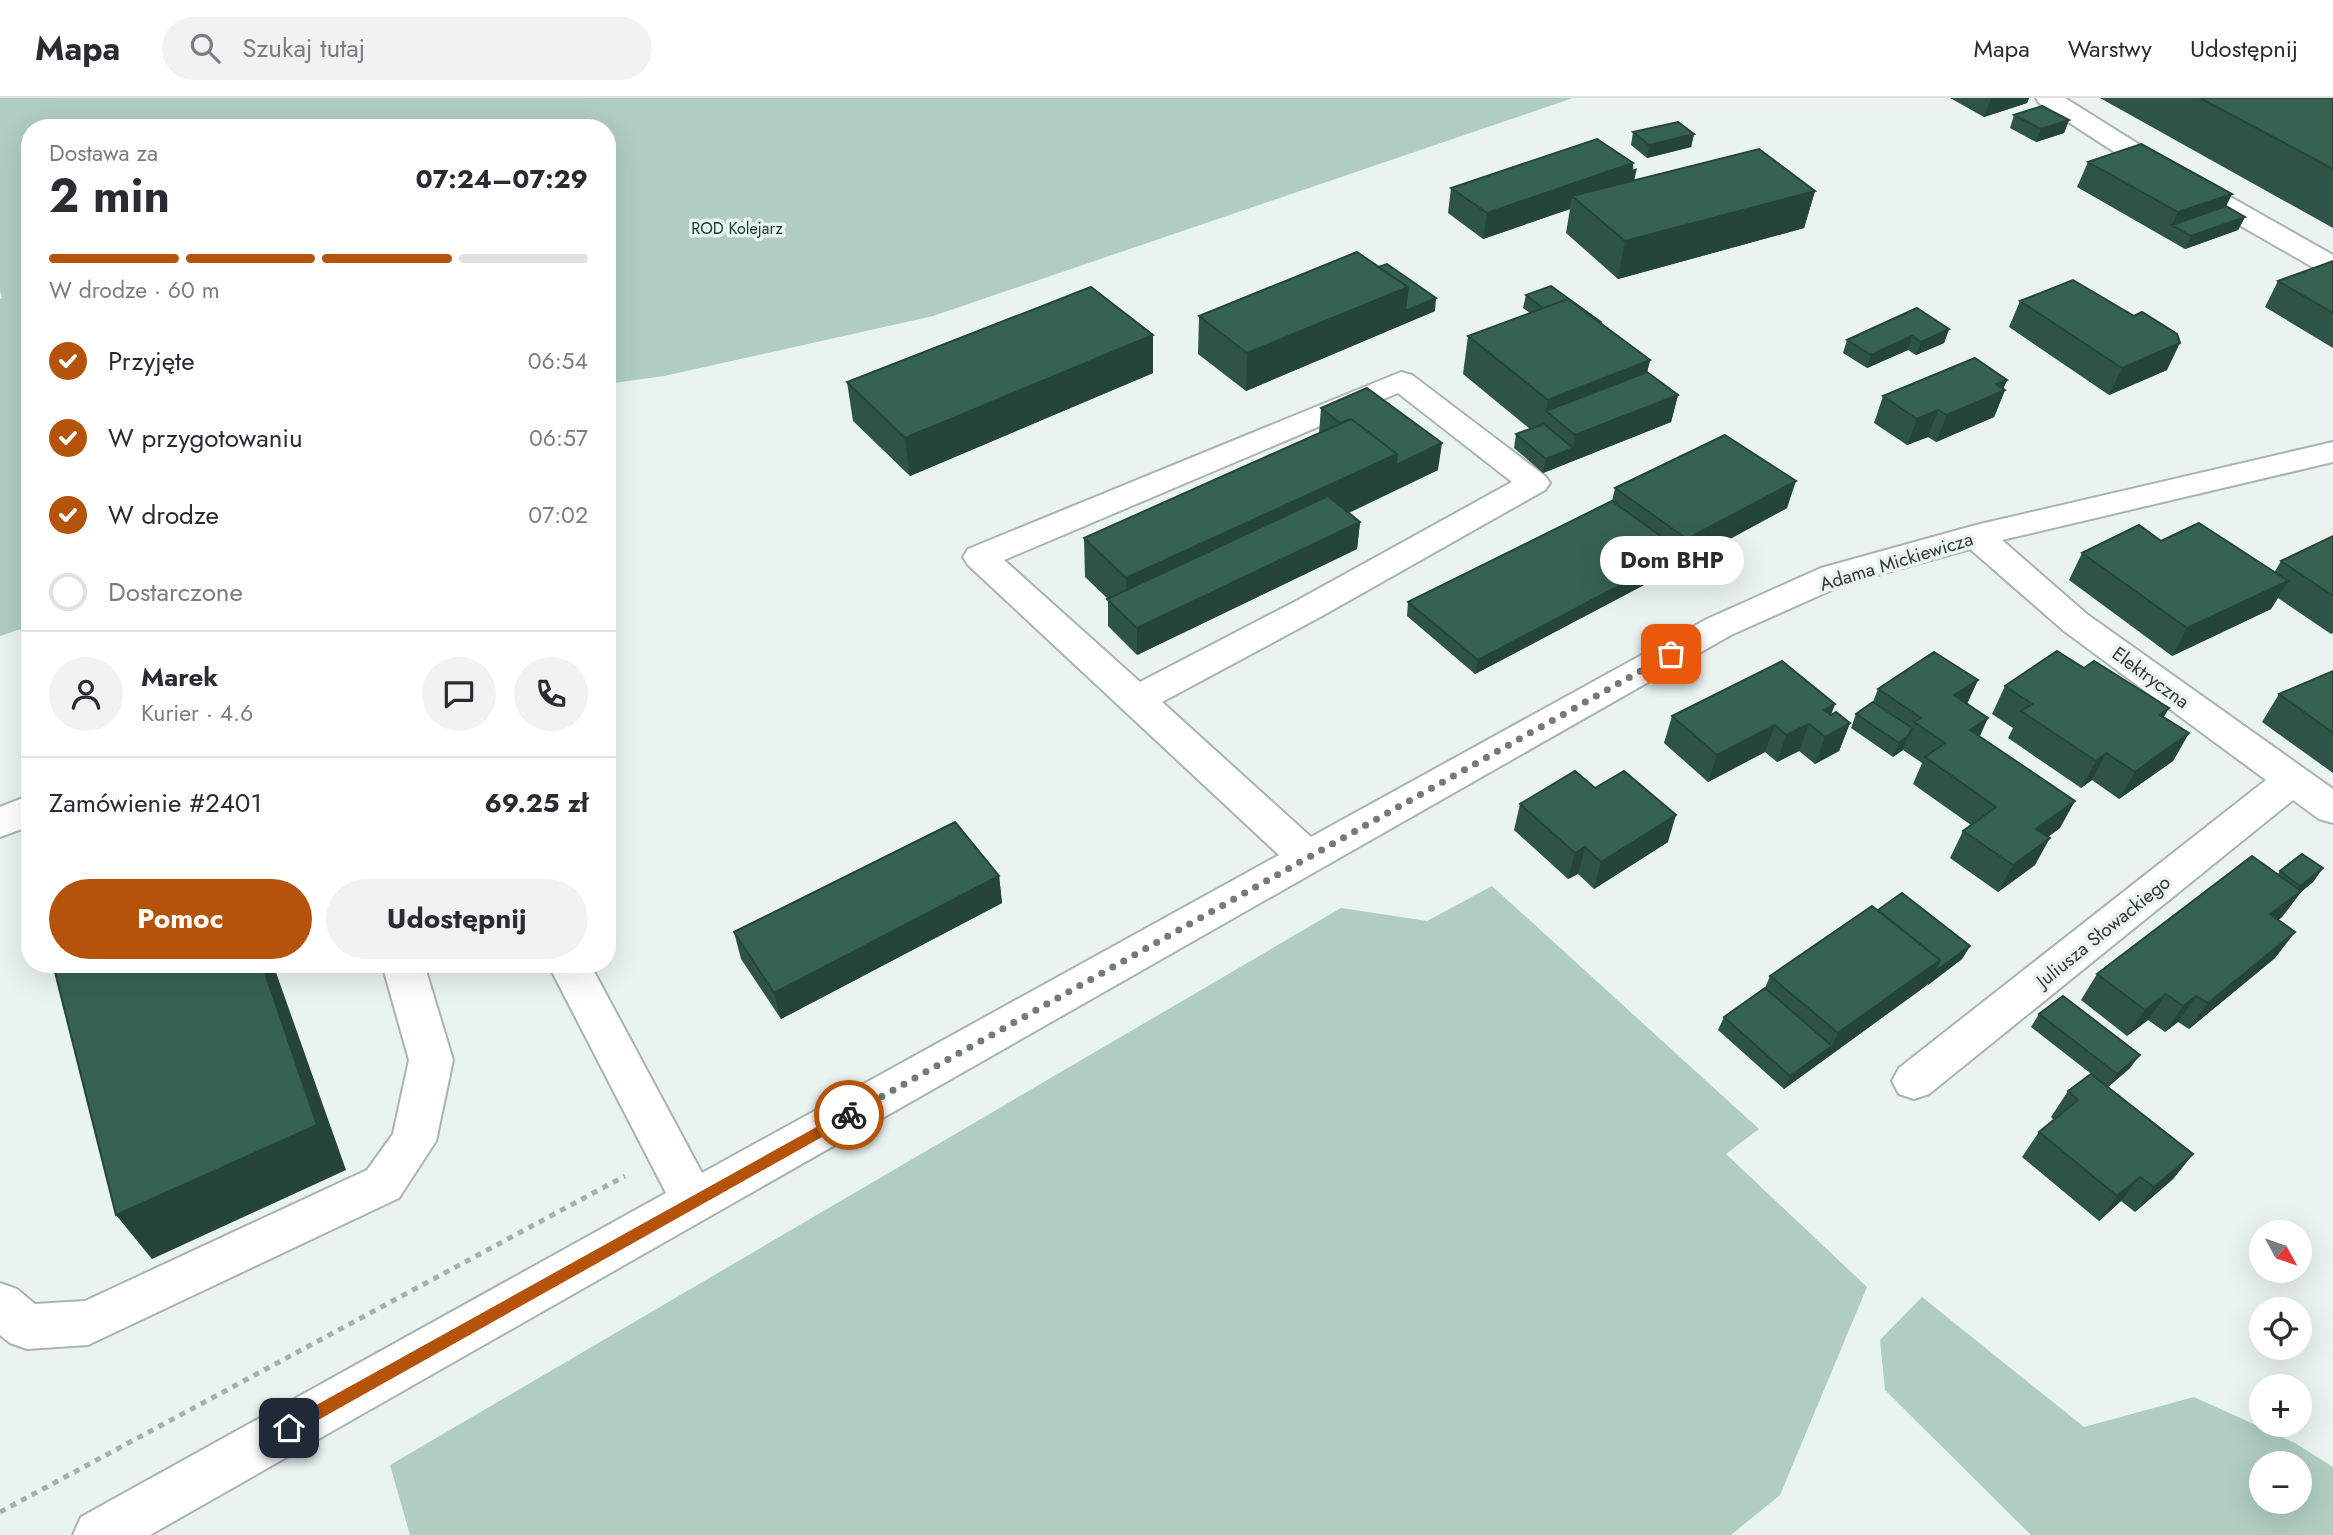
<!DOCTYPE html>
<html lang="pl">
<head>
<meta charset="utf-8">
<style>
  :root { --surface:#fff; --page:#f2f2f3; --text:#2b2b33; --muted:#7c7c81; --line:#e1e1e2; --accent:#b45309 }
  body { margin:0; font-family:Jost,sans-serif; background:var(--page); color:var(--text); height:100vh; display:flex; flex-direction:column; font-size:26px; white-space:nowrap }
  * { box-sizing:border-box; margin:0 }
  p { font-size:23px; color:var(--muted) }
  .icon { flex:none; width:38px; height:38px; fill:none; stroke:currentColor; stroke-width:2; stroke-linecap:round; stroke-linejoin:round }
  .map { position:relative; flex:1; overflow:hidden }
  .drawer { position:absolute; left:21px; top:21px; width:595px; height:854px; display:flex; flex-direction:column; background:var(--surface); border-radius:28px; box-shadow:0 7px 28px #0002 }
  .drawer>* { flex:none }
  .needle { width:46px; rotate:130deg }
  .buttons { position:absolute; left:2249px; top:1122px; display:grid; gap:14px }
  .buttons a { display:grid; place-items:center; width:63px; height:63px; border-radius:50%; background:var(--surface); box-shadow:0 7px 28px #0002; font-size:35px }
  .pin { position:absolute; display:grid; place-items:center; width:60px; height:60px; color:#fff; margin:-30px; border-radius:14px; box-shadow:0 4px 10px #0006 }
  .courier { position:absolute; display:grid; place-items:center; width:70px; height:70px; margin:-35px; border:5px solid #b45309; border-radius:50%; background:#fff; color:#222; box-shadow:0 2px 9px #0007 }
  .bubble { position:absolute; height:49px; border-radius:24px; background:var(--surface); box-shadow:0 7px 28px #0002; font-size:23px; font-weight:700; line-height:49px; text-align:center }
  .headline em { font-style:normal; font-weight:700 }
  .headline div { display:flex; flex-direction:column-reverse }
  .headline { display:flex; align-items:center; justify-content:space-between; height:119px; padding:0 28px }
  h1 { font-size:46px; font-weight:700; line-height:52px }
  .bar { display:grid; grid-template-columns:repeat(4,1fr); gap:10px 7px; align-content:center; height:84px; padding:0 28px }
  .bar i { height:9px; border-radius:5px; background:var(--line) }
  .bar .active { background:var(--accent) }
  .bar p { grid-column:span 4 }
  .line { display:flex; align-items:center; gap:18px; padding:0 28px; border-top:2px solid var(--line) }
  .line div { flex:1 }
  .round { display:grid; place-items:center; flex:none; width:74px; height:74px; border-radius:37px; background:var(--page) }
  ol { padding:0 28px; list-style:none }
  li { display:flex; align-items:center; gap:21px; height:77px }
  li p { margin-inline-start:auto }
  li .icon { padding:7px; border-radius:50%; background:var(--accent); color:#fff; stroke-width:4 }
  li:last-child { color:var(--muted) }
  li i { width:38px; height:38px; border:4px solid var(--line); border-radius:50% }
  .primary-button { display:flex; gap:14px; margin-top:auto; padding:14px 28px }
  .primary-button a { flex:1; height:80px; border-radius:42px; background:var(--accent); color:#fff; font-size:28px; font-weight:700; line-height:80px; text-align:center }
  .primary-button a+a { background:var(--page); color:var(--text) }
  header { display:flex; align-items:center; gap:42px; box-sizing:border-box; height:98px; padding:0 35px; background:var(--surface); border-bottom:2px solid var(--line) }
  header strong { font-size:33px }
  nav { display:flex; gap:38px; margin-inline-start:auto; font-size:24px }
  .search { width:490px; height:63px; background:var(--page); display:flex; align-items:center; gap:18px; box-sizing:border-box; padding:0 24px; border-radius:38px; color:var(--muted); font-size:26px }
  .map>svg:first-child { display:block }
  .green { fill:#afcdc1; fill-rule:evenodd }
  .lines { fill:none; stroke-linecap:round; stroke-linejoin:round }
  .minor-casing { stroke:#aab3af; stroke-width:4 }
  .path { stroke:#a7afac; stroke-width:5; stroke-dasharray:6 6; stroke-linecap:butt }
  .minor { fill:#fff; fill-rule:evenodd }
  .wall { fill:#2e5447 }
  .shaded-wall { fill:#264539 }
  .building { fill:#366252; stroke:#264539; stroke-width:2 }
  .route { fill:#b45309 }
  .done { stroke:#747a78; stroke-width:7; stroke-dasharray:0 12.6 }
  .labels { text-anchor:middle; stroke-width:7; stroke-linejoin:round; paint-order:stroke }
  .far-park-label { font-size:16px; fill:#103a2c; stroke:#e9f3ef }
  .street-label { font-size:19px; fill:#353938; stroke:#e9f3ef }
</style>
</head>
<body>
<header>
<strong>Mapa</strong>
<div class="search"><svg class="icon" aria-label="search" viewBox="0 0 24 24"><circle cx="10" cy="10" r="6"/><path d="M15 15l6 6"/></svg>Szukaj tutaj</div>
<nav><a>Mapa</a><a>Warstwy</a><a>Udostępnij</a></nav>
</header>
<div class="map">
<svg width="2333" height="1437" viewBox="0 0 2333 1437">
  <rect width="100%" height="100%" fill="#e9f3ef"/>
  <path class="green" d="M0 0H1573L933 218 664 278 607 286V30H30V528L0 538V201L2 200 0 193Z
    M1492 788 1759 1031 1726 1056 1867 1189 1780 1397 1731 1437H410L390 1367 1341 810 1427 823Z
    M1922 1199 2084 1329 2194 1299 2295 1345 2333 1369V1437H2031L1885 1292 1880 1242ZM2300 1365V1404H2261V1365Z"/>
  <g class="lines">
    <g class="minor-casing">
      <path id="minor" d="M2036 0H2065L2151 54 2333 157V177L2323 175 2133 66 2039 5Z
        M1401 274 1412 277 1545 378 1550 385 1545 392 1322 518 1162 604 1311 739 1707 521 1821 470 1976 427 2333 344V364L2002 442 2088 517 2333 691V725L2319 721 2293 702 1929 996 1914 1001 1899 996 1892 983 1899 970 2266 682 2064 533 1970 451 1845 486 1731 537 150 1437H73L81 1419 666 1095 548 866H590L702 1075 1279 757 968 467 963 459 968 451ZM1398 295 1512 384 1298 502 1140 584 1004 462Z
        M30 697V728L0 739V709Z
        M382 866H424L453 962 436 1043 399 1100 88 1247 27 1251 10 1245 0 1237V1185L17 1191 35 1206 85 1203 367 1072 393 1036 409 962Z"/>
    </g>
    <path class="path" d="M0 1414 625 1078"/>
    <use href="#minor" class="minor"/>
  </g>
  <path class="wall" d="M1950 0H2029L2027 5 1984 19Z
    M2100 0H2333V130Z
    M2014 17 2069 22 2064 35 2036 44 2010 30Z
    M1633 34 1694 36 1691 49 1647 60 1631 47Z
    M2088 64 2226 108 2245 119 2238 132 2185 151 2077 89Z
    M1633 65 1634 82 1815 93 1804 130 1618 181 1566 135 1570 111 1483 141 1448 115 1451 90Z
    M2333 163V250L2265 209 2278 183Z
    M1526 197 1601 224V226L1650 262 1647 274 1678 297 1671 324 1543 375 1514 350 1516 336 1530 331 1463 276 1468 238 1530 215 1523 210Z
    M2020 203 2167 272 2109 297 2009 229Z
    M1435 213 1246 293 1198 256 1199 218Z
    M1949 231 1944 245 1916 257 1908 252 1867 270 1843 255 1847 242Z
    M1153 275 910 378 853 323 847 284Z
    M2007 282 2003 291 2005 292 1994 319 1936 344 1928 339 1907 347 1874 325 1883 298Z
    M1321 310 1438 372 1349 415 1360 424 1357 451 1137 557 1108 528V501L1085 479 1084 440 1319 335Z
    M1615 390 1787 410 1680 468 1475 576 1407 518 1408 504 1612 403Z
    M2333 438V535L2331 536 2278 500 2271 511 2172 558 2069 482 2082 455 2161 443 2274 475 2281 463Z
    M2333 573V675L2262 624 2279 596Z
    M1978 582 1967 606 1980 639 2060 730 2048 739 2035 767 1998 794 1950 760 1963 733 1971 727 1913 686 1922 665 1903 652 1893 659 1851 630 1856 616 1873 604 1878 591Z
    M2005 588 2164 619 2189 635 2173 663 2119 701 2092 682 2081 690 2008 640 2013 630 1992 616Z
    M1835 606 1831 617 1850 625 1839 653 1815 666 1799 653 1777 664 1765 654 1708 684 1664 645 1672 618Z
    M1595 690 1668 744 1594 791 1578 776 1568 781 1514 732 1520 706Z
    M2323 770 2313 784 2301 794 2282 819 2278 822 2295 834 2275 860 2189 931 2178 924 2165 934 2148 922 2127 938 2081 902 2097 876 2278 776 2280 773Z
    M999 778 1002 805 781 921 741 861 734 834Z
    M1878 812 1970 848 1962 861 1784 991 1718 932 1724 919 1765 890 1770 878Z
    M2039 916 2130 970 2108 989 2031 929Z
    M2068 993 2193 1056 2173 1081 2135 1114 2121 1103 2099 1123 2022 1059 2039 1034 2054 1022 2051 1019Z"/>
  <path class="shaded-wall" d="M1991 0H2029L2027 5 1984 19Z
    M2069 22 2064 35 2036 44 2041 31Z
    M1694 36 1691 49 1647 60 1649 47Z
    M1633 65 1632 72 1637 70 1634 83 1572 98 1570 111 1483 141 1487 115Z
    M1815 93 1804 130 1618 181 1625 143Z
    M2232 96 2220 121 2172 127 2178 114Z
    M2245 119 2238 132 2185 151 2191 138Z
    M1408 189 1436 200 1435 213 1246 293 1247 255Z
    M1949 231 1944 245 1916 257 1921 244Z
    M1153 237V275L910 378 905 340Z
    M1912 238 1908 252 1867 270 1871 257Z
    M2180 245 2167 272 2109 297 2122 270Z
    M1650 262 1641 301 1546 313 1548 302Z
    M2007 282 2002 294 2005 292 1994 319 1936 344 1947 317 1996 286Z
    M1678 297 1671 324 1543 375 1546 361 1573 350 1575 337Z
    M1938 312 1928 339 1907 347 1917 321Z
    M1442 345 1438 372 1127 519 1126 480 1397 356Z
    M1796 383 1787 410 1680 468 1475 576 1478 562 1683 454 1687 441Z
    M1360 424 1357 451 1137 557V530Z
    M2288 483 2271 511 2172 558 2187 530Z
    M1978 582 1965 609 1942 624 1958 587Z
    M1835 606 1824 633V612Z
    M2169 610 2153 638 2160 617Z
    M1988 620 1976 647 1970 632Z
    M1850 625 1839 653 1815 666 1825 639Z
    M1809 626 1799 653 1777 664 1786 637Z
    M1775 627 1765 654 1708 684 1717 657Z
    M2189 635 2173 663 2119 701 2135 674Z
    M1908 638 1903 652 1893 659 1899 645Z
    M2106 655 2092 682 2081 690 2096 663Z
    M2075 703 2060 730 2022 758 2036 731Z
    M1676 717 1668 744 1594 791 1601 764Z
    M2050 740 2035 767 1998 794 2013 767Z
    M1585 749 1578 776 1568 781 1575 755Z
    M2323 770 2313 784 2301 794 2282 819 2251 843 2270 816 2292 800 2300 788Z
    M999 778 1002 805 781 921 774 895Z
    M2295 834 2275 860 2189 931 2208 905Z
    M1970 848 1962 861 1927 888 1933 875Z
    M1940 862 1926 888 1784 991 1790 978 1832 948 1838 935Z
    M262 866H273L346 1072 152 1161 116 1117Z
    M2166 896 2148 922 2127 938 2145 912Z
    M2196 898 2178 924 2165 934 2183 908Z
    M2140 957 2130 970 2108 989 2117 976Z
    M2193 1056 2173 1081 2135 1114 2154 1089Z
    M2140 1079 2121 1103 2099 1123 2117 1098Z"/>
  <path class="building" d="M2200 0H2333V71Z
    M2042 8 2069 22 2041 31 2014 17Z
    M1678 24 1694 36 1649 47 1633 34Z
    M1597 41 1633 65 1487 115 1451 90Z
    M2141 46 2232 96 2178 114 2088 64Z
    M1759 51 1815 93 1625 143 1572 98Z
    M2226 108 2245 119 2191 138 2172 127Z
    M1357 154 1408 189 1247 255 1199 218Z
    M2333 163V215L2278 183Z
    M1387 166 1436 200 1405 213 1408 189 1378 169Z
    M2073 182 2134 218 2142 214 2177 236 2180 245 2122 270 2020 203Z
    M1551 188 1601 224 1600 225 1568 201 1543 210 1526 197Z
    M1091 189 1153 237 905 340 847 284Z
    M1568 201 1650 262 1548 302 1468 238Z
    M1917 210 1949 231 1921 244 1912 238 1871 257 1847 242Z
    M1975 260 2007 282 1996 286 2005 292 1947 317 1938 312 1917 321 1883 298Z
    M1647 274 1678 297 1575 337 1546 313Z
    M1367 290 1442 345 1396 367 1397 356 1351 321 1340 325 1321 310Z
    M1351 321 1397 356 1126 480 1084 440Z
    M1544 326 1573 350 1546 361 1516 336Z
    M1725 337 1796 383 1687 441 1615 390Z
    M1328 398 1360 424 1137 530 1107 501Z
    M1612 403 1683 454 1478 562 1408 504Z
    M2199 425 2288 483 2187 530 2082 455 2139 427 2161 443Z
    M2333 438V498L2281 463Z
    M2057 553 2084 570 2094 563 2169 610 2160 617 2189 635 2135 674 2106 655 2096 663 2021 613 2032 606 2005 588Z
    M1934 554 1978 582 1954 597 1988 620 1970 632 2075 703 2036 731 2050 740 2013 767 1963 733 1996 709 1925 659 1945 645 1914 624 1921 620 1878 591Z
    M1782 563 1835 606 1824 612 1831 617 1836 614 1850 625 1825 639 1809 626 1786 637 1775 627 1717 657 1672 618Z
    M2333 573V635L2279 596Z
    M1873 604 1912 630 1908 638 1899 645 1856 616Z
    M1575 673 1595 690 1624 673 1676 717 1601 764 1585 749 1575 755 1520 706Z
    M955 724 999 778 774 895 734 834Z
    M30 752V775L25 754Z
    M2302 756 2323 770 2300 788 2280 773Z
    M2252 758 2301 793 2270 816 2295 834 2208 905 2196 898 2183 908 2166 896 2145 912 2097 876Z
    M1902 795 1970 848 1933 875 1940 862 1878 812Z
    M1872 808 1940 862 1838 935 1770 878Z
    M53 866H262L317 1027 116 1117Z
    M1765 890 1832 948 1790 978 1724 919Z
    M2063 898 2140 957 2117 976 2039 916Z
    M2091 976 2193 1056 2154 1089 2140 1079 2117 1098 2039 1034 2078 1002 2068 993Z"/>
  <path class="route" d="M849 1011 854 1013V1021L295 1335H284L282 1330 284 1325Z"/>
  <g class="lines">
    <path class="done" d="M849 1017 1671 556"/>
  </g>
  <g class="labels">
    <g class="far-park-label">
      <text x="737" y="136">ROD Kolejarz</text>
    </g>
    <g class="street-label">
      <text transform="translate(1896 463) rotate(-17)" y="7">Adama Mickiewicza</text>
      <text transform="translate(2151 579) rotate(36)" y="7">Elektryczna</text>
      <text transform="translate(2103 833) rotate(-39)" y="7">Juliusza Słowackiego</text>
    </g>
  </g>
</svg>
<div class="buttons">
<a><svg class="needle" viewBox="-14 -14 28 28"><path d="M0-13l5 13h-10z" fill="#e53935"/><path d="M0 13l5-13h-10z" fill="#7c7c81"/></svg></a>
<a><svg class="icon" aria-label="locate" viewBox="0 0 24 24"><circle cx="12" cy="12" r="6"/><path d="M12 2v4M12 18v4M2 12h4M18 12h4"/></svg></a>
<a>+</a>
<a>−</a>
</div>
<div class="pin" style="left:1671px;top:556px;background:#ea580c"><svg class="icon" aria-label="bag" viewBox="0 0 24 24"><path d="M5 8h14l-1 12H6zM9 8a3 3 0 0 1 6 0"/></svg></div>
<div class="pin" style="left:289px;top:1330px;background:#1f2937"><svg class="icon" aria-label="home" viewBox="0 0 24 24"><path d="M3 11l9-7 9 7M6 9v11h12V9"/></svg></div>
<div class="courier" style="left:849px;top:1017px"><svg class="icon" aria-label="bike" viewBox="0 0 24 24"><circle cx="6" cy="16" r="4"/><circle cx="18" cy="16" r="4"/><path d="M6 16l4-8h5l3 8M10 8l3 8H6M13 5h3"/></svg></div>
<div class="bubble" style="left:1600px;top:438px;width:144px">Dom BHP</div>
<section class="drawer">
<div class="headline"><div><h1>2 min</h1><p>Dostawa za</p></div><em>07:24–07:29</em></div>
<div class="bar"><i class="active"></i><i class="active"></i><i class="active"></i><i></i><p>W drodze · 60 m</p></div>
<ol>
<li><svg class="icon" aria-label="check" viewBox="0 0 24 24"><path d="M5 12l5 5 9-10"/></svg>Przyjęte<p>06:54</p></li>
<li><svg class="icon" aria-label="check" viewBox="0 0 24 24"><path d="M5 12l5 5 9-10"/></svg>W przygotowaniu<p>06:57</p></li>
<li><svg class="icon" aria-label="check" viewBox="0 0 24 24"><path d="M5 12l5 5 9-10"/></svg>W drodze<p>07:02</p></li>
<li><i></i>Dostarczone</li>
</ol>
<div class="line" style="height:126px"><a class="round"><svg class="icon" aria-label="person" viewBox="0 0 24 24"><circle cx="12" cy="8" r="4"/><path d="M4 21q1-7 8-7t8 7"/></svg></a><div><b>Marek</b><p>Kurier · 4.6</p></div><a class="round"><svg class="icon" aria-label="chat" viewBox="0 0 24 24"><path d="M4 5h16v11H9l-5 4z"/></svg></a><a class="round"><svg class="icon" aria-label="phone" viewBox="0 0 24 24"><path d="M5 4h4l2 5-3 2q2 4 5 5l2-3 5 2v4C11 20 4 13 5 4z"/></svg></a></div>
<div class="line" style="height:91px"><div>Zamówienie #2401</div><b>69.25 zł</b></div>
<div class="primary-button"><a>Pomoc</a><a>Udostępnij</a></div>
</section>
</div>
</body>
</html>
